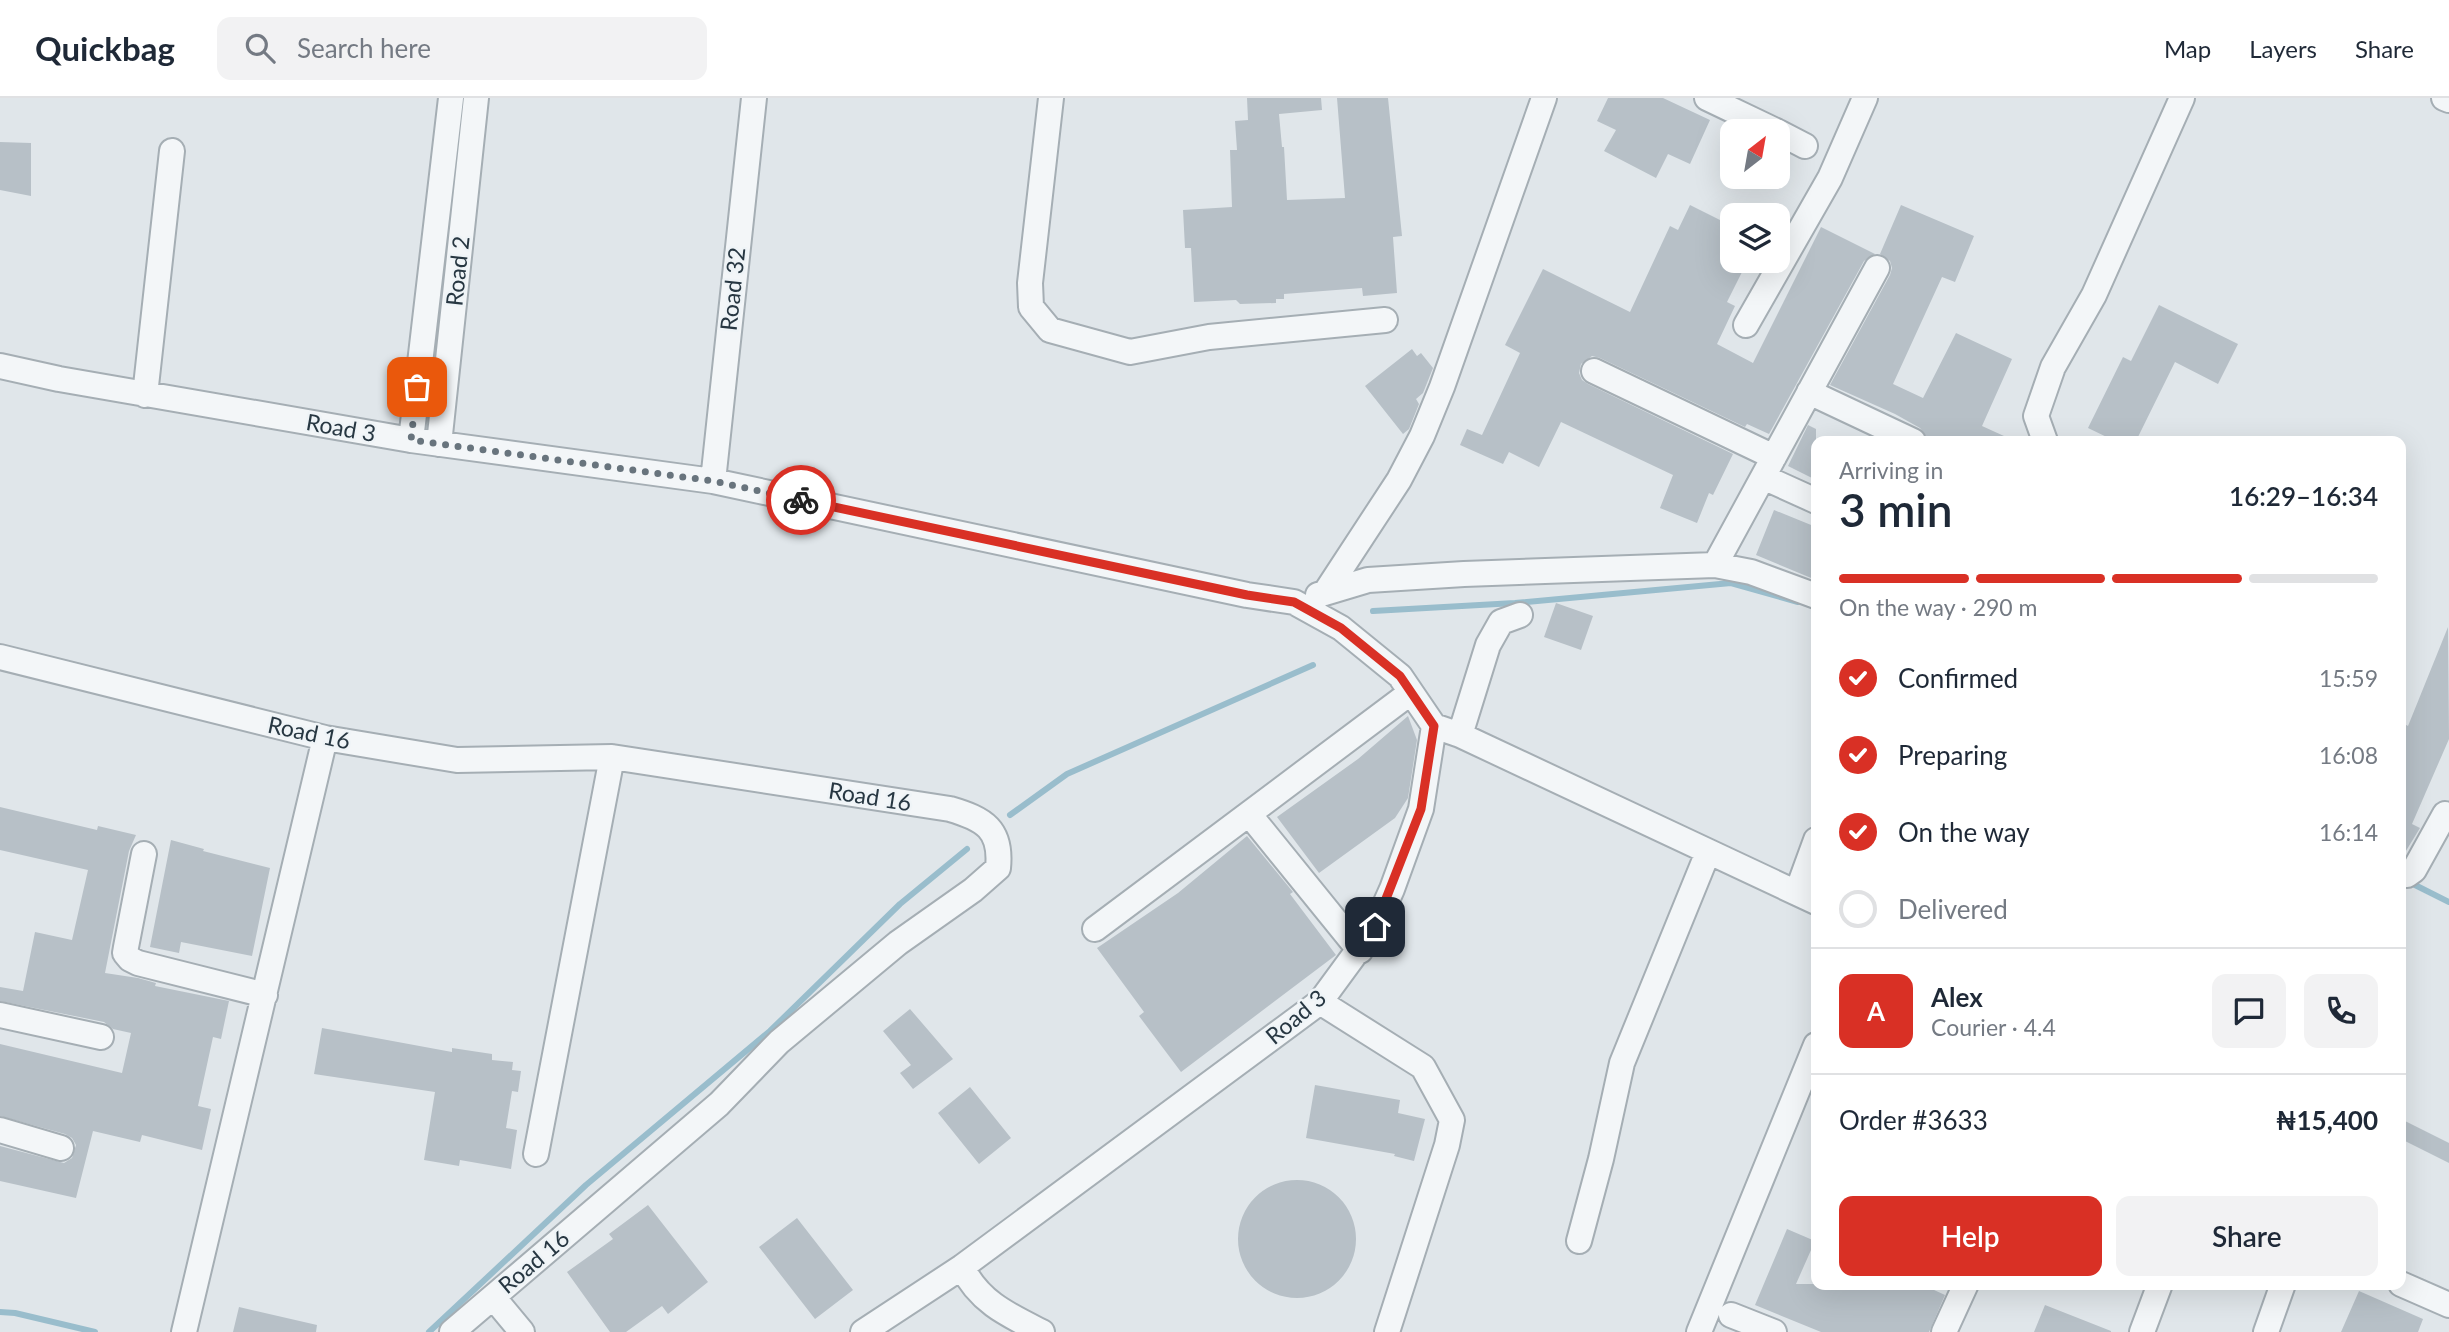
<!DOCTYPE html>
<html lang="en">
<head>
<meta charset="utf-8">
<style>
  :root { --surface:#fff; --page:#f2f2f3; --text:#1f2937; --muted:#747a83; --line:#e0e1e3; --accent:#d93025 }
  body { margin:0; font-family:Lato,sans-serif; background:var(--page); color:var(--text); height:100vh; display:flex; flex-direction:column; font-size:26px; white-space:nowrap }
  * { box-sizing:border-box; margin:0 }
  p { font-size:23px; color:var(--muted) }
  .icon { flex:none; width:38px; height:38px; fill:none; stroke:currentColor; stroke-width:2; stroke-linecap:round; stroke-linejoin:round }
  .map { position:relative; flex:1; overflow:hidden }
  .sheet { position:absolute; left:1811px; top:338px; width:595px; height:854px; display:flex; flex-direction:column; background:var(--surface); border-radius:14px; box-shadow:0 7px 28px #0002 }
  .sheet>* { flex:none }
  .needle { width:46px; rotate:31deg }
  .buttons { position:absolute; left:1720px; top:21px; display:grid; gap:14px }
  .buttons a { display:grid; place-items:center; width:70px; height:70px; border-radius:14px; background:var(--surface); box-shadow:0 7px 28px #0002; font-size:35px }
  .pin { position:absolute; display:grid; place-items:center; width:60px; height:60px; color:#fff; margin:-30px; border-radius:14px; box-shadow:0 4px 10px #0006 }
  .courier { position:absolute; display:grid; place-items:center; width:70px; height:70px; margin:-35px; border:5px solid #d93025; border-radius:50%; background:#fff; color:#222; box-shadow:0 2px 9px #0007 }
  .summary em { font-style:normal; font-weight:600 }
  .summary div { display:flex; flex-direction:column-reverse }
  .summary { display:flex; align-items:center; justify-content:space-between; height:119px; padding:0 28px }
  h1 { font-size:46px; font-weight:600; line-height:52px }
  .bar { display:grid; grid-template-columns:repeat(4,1fr); gap:10px 7px; align-content:center; height:84px; padding:0 28px }
  .bar i { height:9px; border-radius:5px; background:var(--line) }
  .bar .active { background:var(--accent) }
  .bar p { grid-column:span 4 }
  .line { display:flex; align-items:center; gap:18px; padding:0 28px; border-top:2px solid var(--line) }
  .line div { flex:1 }
  .round { display:grid; place-items:center; flex:none; width:74px; height:74px; border-radius:14px; background:var(--page) }
  ol { padding:0 28px; list-style:none }
  li { display:flex; align-items:center; gap:21px; height:77px }
  li p { margin-inline-start:auto }
  li .icon { padding:7px; border-radius:50%; background:var(--accent); color:#fff; stroke-width:4 }
  li:last-child { color:var(--muted) }
  li i { width:38px; height:38px; border:4px solid var(--line); border-radius:50% }
  .button { display:flex; gap:14px; margin-top:auto; padding:14px 28px }
  .button a { flex:1; height:80px; border-radius:14px; background:var(--accent); color:#fff; font-size:28px; font-weight:600; line-height:80px; text-align:center }
  .button a+a { background:var(--page); color:var(--text) }
  header { display:flex; align-items:center; gap:42px; box-sizing:border-box; height:98px; padding:0 35px; background:var(--surface); border-bottom:2px solid var(--line) }
  header strong { font-size:33px }
  nav { display:flex; gap:38px; margin-inline-start:auto; font-size:24px }
  .search { width:490px; height:63px; background:var(--page); display:flex; align-items:center; gap:18px; box-sizing:border-box; padding:0 24px; border-radius:14px; color:var(--muted); font-size:26px }
  .map>svg:first-child { display:block }
  .lines { fill:none; stroke-linecap:round; stroke-linejoin:round }
  .stream { stroke:#99bdcc; stroke-width:6 }
  .building { fill:#b7c0c7 }
  .minor-casing { stroke:#a5aeb4; stroke-width:28 }
  .minor { stroke:#f3f6f8; stroke-width:24 }
  .done { stroke:#68747d; stroke-width:7; stroke-dasharray:0 12.6 }
  .route { stroke:#d93025; stroke-width:9 }
  .labels { text-anchor:middle; stroke-width:5; stroke-linejoin:round; paint-order:stroke }
  .street-label { font-size:23px; fill:#273742; stroke:#eff4f7 }
</style>
</head>
<body>
<header>
<strong>Quickbag</strong>
<div class="search"><svg class="icon" aria-label="search" viewBox="0 0 24 24"><circle cx="10" cy="10" r="6"/><path d="M15 15l6 6"/></svg>Search here</div>
<nav><a>Map</a><a>Layers</a><a>Share</a></nav>
</header>
<div class="map">
<svg width="2449" height="1234" viewBox="0 0 2449 1234">
  <rect width="100%" height="100%" fill="#e0e6ea"/>
  <g class="lines">
    <path class="stream" d="M1373 513 1515 505 1731 485 1798 504
      M1010 717 1067 676 1313 567
      M2407 783 2449 804
      M0 1214 15 1215 95 1234
      M429 1234 586 1087 770 933 900 806 967 751"/>
  </g>
  <path class="building" d="M1247 0H1321L1322 12 1279 16 1282 49H1284L1287 102 1345 100 1337 0H1388L1402 138 1393 139 1397 195 1363 198 1362 190 1284 196V201H1276V205L1240 206 1236 202 1194 204 1191 150H1185L1183 112 1232 109 1230 52H1237L1235 23 1248 22Z
    M1608 0H1663L1710 22 1690 66 1668 56 1656 80 1604 53 1616 32 1597 23Z
    M0 44 31 45V98L0 92Z
    M1690 107 1732 128V163L1746 166 1727 204 1735 208 1717 246 1753 265 1821 129 1875 156 1864 163 1769 336 1747 326 1745 329 1600 260 1592 258 1581 266 1579 275 1582 282 1588 286 1733 356 1713 397 1709 395 1697 425 1660 410 1673 377 1561 324 1539 369 1509 354 1503 366 1460 347 1467 331 1482 337 1520 255 1505 247 1543 171 1630 214 1670 128 1678 132Z
    M1901 107 1974 138 1955 184 1942 179 1893 286 1923 300 1956 235 2012 261 1982 328 2015 343H1936L1927 339 1920 330 1895 316 1830 287 1890 177 1892 170 1890 163 1880 156Z
    M2159 207 2238 246 2218 286 2175 264 2136 343H2115L2088 330 2123 259 2131 263Z
    M1412 251 1417 258 1421 255 1433 270 1423 295 1416 301 1419 306 1409 331 1403 336 1365 288Z
    M1808 327 1816 331V382L1788 368Z
    M1774 412 1816 429V482L1756 457Z
    M1556 505 1593 518 1581 552 1544 539Z
    M2448 529 2449 641 2412 726 2420 730 2401 761V624L2408 628Z
    M1408 618 1417 642 1408 700 1395 720 1319 775 1277 719 1358 661Z
    M0 709 97 732 98 728 136 737 129 753 105 875 138 880 156 885 155 888 229 903 221 941 213 939 198 1008 211 1011 202 1052 142 1037 140 1044 93 1033 76 1100 0 1083V1048L64 1065 72 1060 76 1047 72 1040 65 1036 0 1018V946L122 975 131 935 113 931 104 924 0 903V889L23 893 35 834 72 842 88 772 0 752Z
    M1247 738 1293 794 1290 796 1336 857 1181 974 1139 918 1144 914 1097 850 1178 795Z
    M171 742 204 751 203 753 270 770 252 858 181 844 179 855 150 849Z
    M910 911 953 961 913 991 900 975 911 967 883 933Z
    M322 930 452 954V950L492 956V962L513 964 512 972 521 973 518 994 512 993 506 1030 517 1032 511 1071 460 1062 459 1068 424 1062 435 994 314 976Z
    M1315 987 1400 1002 1398 1015 1425 1021 1414 1063 1394 1058 1395 1056 1306 1040Z
    M970 989 1011 1040 979 1066 938 1015Z
    M2401 1021 2449 1045V1065L2401 1041Z
    M1238 1141a59 59 0 1 1 118 0a59 59 0 1 1-118 0Z
    M648 1107 708 1184 668 1216 662 1208 626 1234H610L567 1174 613 1141 609 1136Z
    M797 1120 853 1192 815 1221 759 1149Z
    M1787 1131 1815 1143 1796 1186H1921L1945 1197 1929 1234H1821L1755 1207Z
    M2359 1193 2423 1221 2418 1234H2341Z
    M2045 1207 2111 1233V1234H2034Z
    M239 1209 317 1227 316 1234H233Z"/>
  <g class="lines">
    <g class="minor-casing">
      <path id="minor" d="M1051 0 1030 185 1031 209 1050 232 1130 254 1209 239 1385 222
        M1707 0 1776 33
        M2444 0 2449 2
        M1778 34 1805 48
        M1746 227 1830 80 1865 0
        M0 268 59 281 411 342 713 383 1247 497 1294 504 1341 530 1400 578 1434 628 1421 711 1392 791 1375 829 1320 904 962 1169 863 1234
        M1594 273 1774 359
        M1809 294 1913 343
        M145 297 172 53
        M411 342 451 0
        M2045 343 2036 318 2053 269 2094 197 2182 0
        M439 346 476 0
        M1763 379 1816 403
        M713 383 754 0
        M1715 467 1877 170
        M1325 495 1399 382 1422 338 1442 289 1544 0
        M1318 497 1368 482 1464 476 1715 467 1751 474 1816 498
        M0 559 325 640 457 662 612 659 950 711C984 721 1002 731 998 770L973 792 898 845 779 944 719 1006 452 1234
        M1434 628 1460 637 1816 804
        M1460 637 1488 547 1501 524 1520 517
        M1249 716 1360 853
        M144 756 126 849 125 855 130 861 138 865 265 897
        M2401 776 2407 777 2414 772 2445 716 2449 717
        M1797 794 1816 742
        M1095 831 1410 595
        M1320 904 1423 969 1452 1022 1447 1047 1387 1234
        M0 917 101 939
        M0 1032 61 1050
        M536 1056 612 659
        M1579 1143 1601 1061 1622 965 1708 754
        M962 1169C979 1204 1008 1217 1042 1234
        M2401 1186 2449 1207
        M493 1199 522 1234
        M1731 1217 1774 1234
        M184 1234 325 640
        M1699 1234 1816 947
        M1944 1234 1966 1186
        M2142 1234 2160 1186
        M2266 1234 2283 1186"/>
    </g>
    <use href="#minor" class="minor"/>
  </g>
  <g class="lines">
    <path class="done" d="M417 289 411 342 713 383 801 402"/>
    <path class="route" d="M801 402 1247 497 1294 504 1341 530 1400 578 1434 628 1421 711 1375 829"/>
  </g>
  <g class="labels">
    <g class="street-label">
      <text transform="translate(458 173) rotate(-84)" y="8">Road 2</text>
      <text transform="translate(733 191) rotate(-84)" y="8">Road 32</text>
      <text transform="translate(341 330) rotate(10)" y="8">Road 3</text>
      <text transform="translate(309 635) rotate(12)" y="8">Road 16</text>
      <text transform="translate(870 699) rotate(9)" y="8">Road 16</text>
      <text transform="translate(1296 919) rotate(-40)" y="8">Road 3</text>
      <text transform="translate(534 1164) rotate(-40)" y="8">Road 16</text>
    </g>
  </g>
</svg>
<div class="buttons">
<a><svg class="needle" viewBox="-14 -14 28 28"><path d="M0-13l5 13h-10z" fill="#e53935"/><path d="M0 13l5-13h-10z" fill="#747a83"/></svg></a>
<a><svg class="icon" aria-label="layers" viewBox="0 0 24 24"><path d="M12 4l9 5-9 5-9-5zM3 14l9 5 9-5"/></svg></a>
</div>
<div class="pin" style="left:417px;top:289px;background:#ea580c"><svg class="icon" aria-label="bag" viewBox="0 0 24 24"><path d="M5 8h14l-1 12H6zM9 8a3 3 0 0 1 6 0"/></svg></div>
<div class="pin" style="left:1375px;top:829px;background:#1f2937"><svg class="icon" aria-label="home" viewBox="0 0 24 24"><path d="M3 11l9-7 9 7M6 9v11h12V9"/></svg></div>
<div class="courier" style="left:801px;top:402px"><svg class="icon" aria-label="bike" viewBox="0 0 24 24"><circle cx="6" cy="16" r="4"/><circle cx="18" cy="16" r="4"/><path d="M6 16l4-8h5l3 8M10 8l3 8H6M13 5h3"/></svg></div>
<section class="sheet">
<div class="summary"><div><h1>3 min</h1><p>Arriving in</p></div><em>16:29–16:34</em></div>
<div class="bar"><i class="active"></i><i class="active"></i><i class="active"></i><i></i><p>On the way · 290 m</p></div>
<ol>
<li><svg class="icon" aria-label="check" viewBox="0 0 24 24"><path d="M5 12l5 5 9-10"/></svg>Confirmed<p>15:59</p></li>
<li><svg class="icon" aria-label="check" viewBox="0 0 24 24"><path d="M5 12l5 5 9-10"/></svg>Preparing<p>16:08</p></li>
<li><svg class="icon" aria-label="check" viewBox="0 0 24 24"><path d="M5 12l5 5 9-10"/></svg>On the way<p>16:14</p></li>
<li><i></i>Delivered</li>
</ol>
<div class="line" style="height:126px"><b class="round" style="background:var(--accent);color:#fff">A</b><div><b>Alex</b><p>Courier · 4.4</p></div><a class="round"><svg class="icon" aria-label="chat" viewBox="0 0 24 24"><path d="M4 5h16v11H9l-5 4z"/></svg></a><a class="round"><svg class="icon" aria-label="phone" viewBox="0 0 24 24"><path d="M5 4h4l2 5-3 2q2 4 5 5l2-3 5 2v4C11 20 4 13 5 4z"/></svg></a></div>
<div class="line" style="height:91px"><div>Order #3633</div><b>₦15,400</b></div>
<div class="button"><a>Help</a><a>Share</a></div>
</section>
</div>
</body>
</html>
